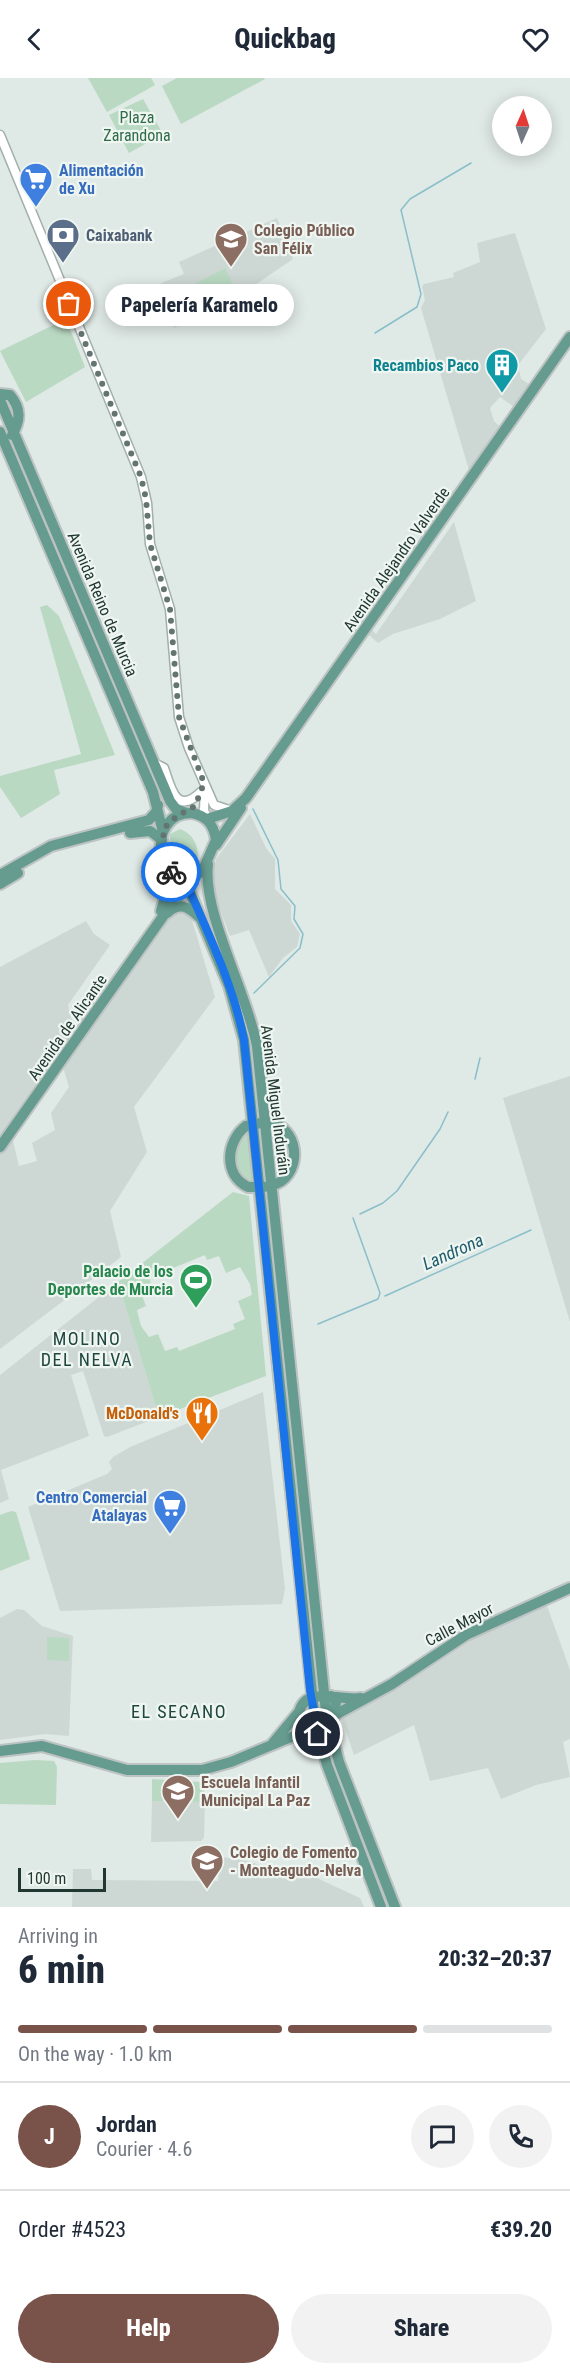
<!DOCTYPE html>
<html lang="en">
<head>
<meta charset="utf-8">
<style>
  :root { --surface:#fff; --page:#f2f2f3; --text:#1f2937; --muted:#747a83; --line:#e0e1e3; --accent:#795249 }
  body { margin:0; font-family:"Roboto Condensed",sans-serif; background:var(--page); color:var(--text); height:100vh; display:flex; flex-direction:column; font-size:22px; white-space:nowrap }
  * { box-sizing:border-box; margin:0 }
  p { font-size:20px; color:var(--muted) }
  .icon { flex:none; width:33px; height:33px; fill:none; stroke:currentColor; stroke-width:2; stroke-linecap:round; stroke-linejoin:round }
  .map { position:relative; height:1829px; overflow:hidden }
  .panel { display:flex; flex-direction:column; background:var(--surface); flex:1 }
  .panel>* { flex:none }
  .needle { width:39px; rotate:3deg }
  .controls { position:absolute; left:492px; top:18px; display:grid; gap:12px }
  .controls a { display:grid; place-items:center; width:60px; height:60px; border-radius:50%; background:var(--surface); box-shadow:0 3px 15px #0003; font-size:30px }
  .scale { position:absolute; left:18px; bottom:15px; width:88px; box-sizing:border-box; padding-left:6px; border:3px solid #213732; border-top:0; font-size:16px; line-height:21px; white-space:nowrap; color:#213732; -webkit-text-stroke:4px #eff6f2; paint-order:stroke }
  .pin { position:absolute; display:grid; place-items:center; width:51px; height:51px; color:#fff; margin:-26px; border:3px solid #fff; border-radius:50%; box-shadow:0 2px 6px #0007 }
  .courier { position:absolute; display:grid; place-items:center; width:60px; height:60px; margin:-30px; border:4px solid #1a73e8; border-radius:50%; background:#fff; color:#222; box-shadow:0 2px 8px #0007 }
  .bubble { position:absolute; height:42px; border-radius:21px; background:var(--surface); box-shadow:0 3px 15px #0003; font-size:20px; font-weight:800; line-height:42px; text-align:center }
  .overview em { font-style:normal; font-weight:800 }
  .overview div { display:flex; flex-direction:column-reverse }
  .overview { display:flex; align-items:center; justify-content:space-between; height:102px; padding:0 18px }
  h1 { font-size:39px; font-weight:800; line-height:45px }
  .bar { display:grid; grid-template-columns:repeat(4,1fr); gap:9px 6px; align-content:center; height:72px; padding:0 18px }
  .bar i { height:8px; border-radius:4px; background:var(--line) }
  .bar .active { background:var(--accent) }
  .bar p { grid-column:span 4 }
  .line { display:flex; align-items:center; gap:15px; padding:0 18px; border-top:2px solid var(--line) }
  .line div { flex:1 }
  .round { display:grid; place-items:center; flex:none; width:63px; height:63px; border-radius:32px; background:var(--page) }
  .button { display:flex; gap:12px; margin-top:auto; padding:12px 18px }
  .button a { flex:1; height:69px; border-radius:36px; background:var(--accent); color:#fff; font-size:24px; font-weight:800; line-height:69px; text-align:center }
  .button a+a { background:var(--page); color:var(--text) }
  header { display:flex; justify-content:space-between; align-items:center; height:78px; padding:0 18px; background:var(--surface); font-size:27px; font-weight:800 }
  .map>svg:first-child { display:block }
  .built { fill:#cdd8d4 }
  .green { fill:#b9d9c2; fill-rule:evenodd }
  .lines { fill:none; stroke-linecap:round; stroke-linejoin:round }
  .stream { stroke:#8abfca; stroke-width:1.5 }
  .minor-casing { stroke:#a2b0ac; stroke-width:11 }
  .major-casing { stroke:#bcc3c2; stroke-width:14 }
  .minor { stroke:#fff; stroke-width:8 }
  .major { stroke:#669b8f; stroke-width:10 }
  .done { stroke:#647571; stroke-width:6; stroke-dasharray:0 10.8 }
  .route { stroke:#1a73e8; stroke-width:8 }
  .labels { text-anchor:middle; stroke-width:4.5; stroke-linejoin:round; paint-order:stroke }
  .park-label { font-size:16px; fill:#2f6b48; stroke:#eff6f2 }
  .shop-label { font-size:16px; font-weight:bold; fill:#366cbe; stroke:#eff6f2; text-anchor:start }
  .education-label { font-size:16px; font-weight:bold; fill:#785e54; stroke:#eff6f2; text-anchor:start }
  .service-label { font-size:16px; font-weight:bold; fill:#4e5e75; stroke:#eff6f2; text-anchor:start }
  .culture-label { font-size:16px; font-weight:bold; fill:#0d838f; stroke:#eff6f2; text-anchor:end }
  .street-label { font-size:16px; fill:#213732; stroke:#eff6f2 }
  .leisure-label { font-size:16px; font-weight:bold; fill:#27864d; stroke:#eff6f2; text-anchor:end }
  .food-label { font-size:16px; font-weight:bold; fill:#c56008; stroke:#eff6f2; text-anchor:end }
  .water-label { font-size:18px; font-style:italic; fill:#215f6e; stroke:#eff6f2 }
  .neighbourhood-label { font-size:18px; letter-spacing:1.5px; fill:#1f473f; stroke:#eff6f2 }
</style>
</head>
<body>
<header><svg class="icon" aria-label="back" viewBox="0 0 24 24"><path d="M15 5l-7 7 7 7"/></svg>Quickbag<svg class="icon" aria-label="heart" viewBox="0 0 24 24"><path d="M12 20l-8-8c-3-5 5-10 8-4 3-6 11-1 8 4z"/></svg></header>
<div class="map">
<svg width="570" height="1829" viewBox="0 0 570 1829">
  <rect width="100%" height="100%" fill="#dfe9e5"/>
  <path class="built" d="M277 140 293 181 252 209 174 250 154 208 184 196 179 184Z
    M515 155 546 251 518 287 521 301 529 306 513 328 500 319 490 330 494 343 499 348 469 392 421 230 425 222 422 208 424 206 454 199 453 195 480 184 477 165Z
    M454 444 476 523 440 541 393 556 378 565 369 557 372 552 376 556Z
    M250 736 266 770 275 781V811L291 827V843L300 856 297 869 283 880 269 899 249 852 230 858 214 816 212 799 216 781Z
    M180 831 191 839 215 919 134 1029 147 1074 110 1133 121 1179 0 1271V1060L12 1059 19 1088 37 1083 32 1065 55 1052 51 1035 69 1009 63 989 55 978 0 1057V889L86 843 94 856 110 867 68 927 74 952 147 849 156 855 170 837Z
    M570 998V1244L503 1020Z
    M118 1204 159 1339 107 1359 104 1358 83 1293 71 1297 89 1358 1 1392 9 1421 0 1425V1297Z
    M263 1314 285 1511 282 1526 60 1533 28 1429 107 1396 112 1391 109 1384 113 1379 130 1369Z
    M545 1522 570 1592V1661L563 1664 570 1699 536 1707 501 1721 488 1690 430 1703 414 1647 354 1677 341 1639 380 1619 424 1583Z
    M17 1531 24 1532 42 1548 73 1558 69 1658 45 1656 0 1662V1540Z
    M152 1723 205 1724 204 1760 201 1763 151 1764Z
    M221 1779 249 1783 292 1800 308 1796 360 1820 364 1829H72L73 1791H91L92 1802 218 1803Z"/>
  <path class="green" d="M88 0H151L155 7 107 34Z
    M177 0H264L265 1 181 46 162 8Z
    M143 21 163 56 129 75 109 37Z
    M225 190 236 213 202 230 191 208Z
    M66 241 85 289 26 324 0 273Z
    M47 527 59 538 115 677 54 692 60 716 21 740 0 709V698L81 676 40 529Z
    M180 751C195 757 199 769 198 785L190 792 175 790 169 772 170 756Z
    M270 1049C294 1050 292 1089 276 1099Z
    M249 1053 254 1103C232 1099 229 1063 249 1053Z
    M233 1114 249 1118 266 1298 159 1339 118 1204ZM205 1177 207 1182 219 1178 226 1195 240 1189 250 1206 252 1217 238 1223 245 1241 233 1246 235 1251 179 1273 177 1269 165 1273 158 1256 149 1259 141 1248 137 1232 146 1228 139 1210 151 1205 149 1200Z
    M265 1119H269L317 1605H313Z
    M11 1433 16 1434 30 1481 0 1493V1437Z
    M47 1559 69 1560V1583L47 1582Z
    M35 1682 54 1683 57 1689 56 1727 0 1726V1685Z
    M152 1701 200 1704 205 1715V1724L152 1723Z"/>
  <g class="lines">
    <path class="stream" d="M375 255 417 229 421 216 401 132 410 121 471 85
      M253 731 278 782 281 811 295 828 294 841 303 856 300 870 254 915
      M475 1001 480 980
      M360 1136 383 1125 397 1113 440 1051 448 1034
      M385 1218 531 1152
      M318 1246 378 1221 380 1215 353 1140"/>
    <g class="minor-casing">
      <path id="minor" d="M0 57 141 399 147 425 150 466 170 531 179 639 189 670 214 727 232 733
        M154 685 164 690C171 710 176 738 201 714
        M205 709 204 732 207 741"/>
    </g>
    <g class="major-casing">
      <path id="major" d="M0 316 10 317C21 330 21 342 12 357
        M0 322 170 723 176 731 186 735
        M0 354 153 714 163 754
        M192 735C207 738 214 747 216 762L202 794C156 821 143 734 192 735Z
        M207 741 232 733 246 720 570 259
        M130 755 150 753 162 762
        M216 767 241 730
        M208 786C202 835 247 914 257 968L326 1634 339 1684 395 1829
        M0 797 51 768 149 742 156 734 158 727
        M184 800 229 908 244 962 315 1644 327 1687 381 1829
        M0 806 18 795
        M161 833 165 819V786
        M167 835C180 823 188 829 199 839
        M266 1044C299 1046 304 1094 276 1106 268 1110 257 1109 248 1109 223 1097 226 1063 246 1048Z
        M0 1069 164 837 184 800
        M335 1637 392 1606 466 1557 570 1510
        M306 1656C300 1652 298 1647 298 1640 302 1604 339 1624 361 1620
        M273 1665 298 1635
        M0 1673 42 1668 127 1692H202L231 1684 296 1657 318 1656 333 1641 336 1624 331 1618"/>
    </g>
    <use href="#minor" class="minor"/>
    <use href="#major" class="major"/>
  </g>
  <g class="lines">
    <path class="done" d="M69 226 141 399 146 421 150 466 170 531 179 639 204 705 195 728 177 738 164 750 162 776 171 794"/>
    <path class="route" d="M171 794 184 800C207 853 233 905 244 962L310 1612 318 1656"/>
  </g>
  <defs>
    <g id="supermarket-pin" transform="scale(1.725)"><path d="M0 17L-7.5 6A9.5 9.5 0 1 1 7.5 6Z" fill="#3f7fe0" stroke="#eff6f2"/><path d="M-6-5.5h2.5l.6 2H6L4.5 2H-2.5L-4.4-4H-6ZM-1.5 3.2a1.3 1.3 0 1 0 .1 0ZM3 3.2a1.3 1.3 0 1 0 .1 0Z" fill="#fff"/></g>
    <g id="bank-pin" transform="scale(1.725)"><path d="M0 17L-7.5 6A9.5 9.5 0 1 1 7.5 6Z" fill="#5c6f8a" stroke="#eff6f2"/><path d="M-6-4H6V4H-6ZM0-2.3a2.3 2.3 0 1 0 0 4.6a2.3 2.3 0 1 0 0-4.6Z" fill="#fff"/></g>
    <g id="school-pin" transform="scale(1.725)"><path d="M0 17L-7.5 6A9.5 9.5 0 1 1 7.5 6Z" fill="#8d6e63" stroke="#eff6f2"/><path d="M0-5L7-2L0 1L-7-2ZM-4 1L0 2.5L4 1V4Q0 6-4 4Z" fill="#fff"/></g>
    <g id="building-pin" transform="scale(1.725)"><path d="M0 17L-7.5 6A9.5 9.5 0 1 1 7.5 6Z" fill="#0f9aa8" stroke="#eff6f2"/><path d="M-4-6H4V6H1V3H-1V6H-4ZM-2.5-4.3h1.7v1.8h-1.7ZM.8-4.3h1.7v1.8H.8ZM-2.5-1h1.7V.8h-1.7ZM.8-1h1.7V.8H.8Z" fill="#fff"/></g>
    <g id="stadium-pin" transform="scale(1.725)"><path d="M0 17L-7.5 6A9.5 9.5 0 1 1 7.5 6Z" fill="#2e9e5b" stroke="#eff6f2"/><path d="M0-5a6.5 5 0 1 0 0 10a6.5 5 0 1 0 0-10ZM-3.5-1.8h7v3.6h-7Z" fill="#fff"/></g>
    <g id="restaurant-pin" transform="scale(1.725)"><path d="M0 17L-7.5 6A9.5 9.5 0 1 1 7.5 6Z" fill="#e8710a" stroke="#eff6f2"/><path d="M-5-6h1v4h1v-4h1v4h1v-4h1v5L-1.5 .5V6h-2V.5L-5-1ZM5-6V6H3V1.5H1.5Q1.5-4 5-6Z" fill="#fff"/></g>
  </defs>
  <g fill-rule="evenodd">
    <use href="#supermarket-pin" x="36" y="101"/>
    <use href="#bank-pin" x="63" y="157"/>
    <use href="#school-pin" x="231" y="161"/>
    <use href="#building-pin" x="502" y="287"/>
    <use href="#stadium-pin" x="196" y="1202"/>
    <use href="#restaurant-pin" x="202" y="1335"/>
    <use href="#supermarket-pin" x="170" y="1428"/>
    <use href="#school-pin" x="178" y="1713"/>
    <use href="#school-pin" x="207" y="1783"/>
  </g>
  <g class="labels">
    <g class="park-label">
      <text x="137" y="45">Plaza<tspan x="137" dy="18">Zarandona</tspan></text>
    </g>
    <g class="shop-label">
      <text x="59" y="98">Alimentación<tspan x="59" dy="18">de Xu</tspan></text>
      <text x="147" y="1425" text-anchor="end">Centro Comercial<tspan x="147" dy="18">Atalayas</tspan></text>
    </g>
    <g class="education-label">
      <text x="254" y="158">Colegio Público<tspan x="254" dy="18">San Félix</tspan></text>
      <text x="201" y="1710">Escuela Infantil<tspan x="201" dy="18">Municipal La Paz</tspan></text>
      <text x="230" y="1780">Colegio de Fomento<tspan x="230" dy="18">- Monteagudo-Nelva</tspan></text>
    </g>
    <g class="service-label">
      <text x="86" y="163">Caixabank</text>
    </g>
    <g class="culture-label">
      <text x="479" y="293">Recambios Paco</text>
    </g>
    <g class="street-label">
      <text transform="translate(396 481) rotate(-55)" y="6">Avenida Alejandro Valverde</text>
      <text transform="translate(103 526) rotate(67)" y="6">Avenida Reino de Murcia</text>
      <text transform="translate(67 949) rotate(-55)" y="6">Avenida de Alicante</text>
      <text transform="translate(276 1022) rotate(83)" y="6">Avenida Miguel Induráin</text>
      <text transform="translate(459 1546) rotate(-28)" y="6">Calle Mayor</text>
    </g>
    <g class="leisure-label">
      <text x="173" y="1199">Palacio de los<tspan x="173" dy="18">Deportes de Murcia</tspan></text>
    </g>
    <g class="food-label">
      <text x="179" y="1341">McDonald's</text>
    </g>
    <g class="water-label">
      <text transform="translate(453 1174) rotate(-24)" y="6">Landrona</text>
    </g>
    <g class="neighbourhood-label">
      <text x="87" y="1267">MOLINO<tspan x="87" dy="21">DEL NELVA</tspan></text>
      <text x="179" y="1640">EL SECANO</text>
    </g>
  </g>
</svg>
<div class="controls">
<a><svg class="needle" viewBox="-14 -14 28 28"><path d="M0-13l5 13h-10z" fill="#e53935"/><path d="M0 13l5-13h-10z" fill="#747a83"/></svg></a>
</div>
<div class="scale">100 m</div>
<div class="pin" style="left:69px;top:226px;background:#ea580c"><svg class="icon" aria-label="bag" viewBox="0 0 24 24"><path d="M5 8h14l-1 12H6zM9 8a3 3 0 0 1 6 0"/></svg></div>
<div class="pin" style="left:318px;top:1656px;background:#1f2937"><svg class="icon" aria-label="home" viewBox="0 0 24 24"><path d="M3 11l9-7 9 7M6 9v11h12V9"/></svg></div>
<div class="courier" style="left:171px;top:794px"><svg class="icon" aria-label="bike" viewBox="0 0 24 24"><circle cx="6" cy="16" r="4"/><circle cx="18" cy="16" r="4"/><path d="M6 16l4-8h5l3 8M10 8l3 8H6M13 5h3"/></svg></div>
<div class="bubble" style="left:105px;top:206px;width:189px">Papelería Karamelo</div>
</div>
<section class="panel">
<div class="overview"><div><h1>6 min</h1><p>Arriving in</p></div><em>20:32–20:37</em></div>
<div class="bar"><i class="active"></i><i class="active"></i><i class="active"></i><i></i><p>On the way · 1.0 km</p></div>
<div class="line" style="height:108px"><b class="round" style="background:var(--accent);color:#fff">J</b><div><b>Jordan</b><p>Courier · 4.6</p></div><a class="round"><svg class="icon" aria-label="chat" viewBox="0 0 24 24"><path d="M4 5h16v11H9l-5 4z"/></svg></a><a class="round"><svg class="icon" aria-label="phone" viewBox="0 0 24 24"><path d="M5 4h4l2 5-3 2q2 4 5 5l2-3 5 2v4C11 20 4 13 5 4z"/></svg></a></div>
<div class="line" style="height:78px"><div>Order #4523</div><b>€39.20</b></div>
<div class="button"><a>Help</a><a>Share</a></div>
</section>
</body>
</html>
